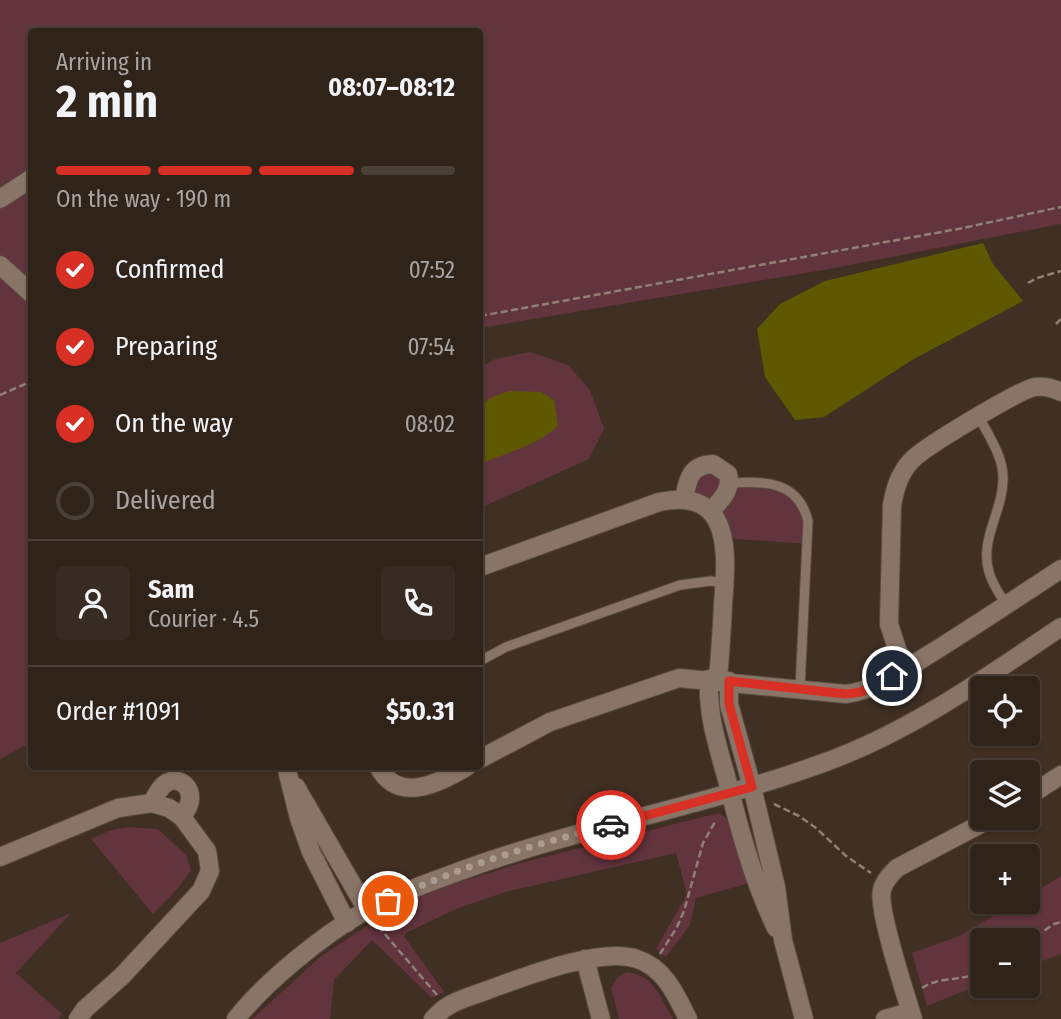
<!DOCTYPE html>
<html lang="en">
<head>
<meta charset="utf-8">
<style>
  :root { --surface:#30231a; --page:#382b23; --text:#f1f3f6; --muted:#a8a4a2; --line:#4b4039; --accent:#d93025 }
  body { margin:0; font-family:"Fira Sans Condensed",sans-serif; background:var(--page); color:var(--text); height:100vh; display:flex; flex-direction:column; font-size:26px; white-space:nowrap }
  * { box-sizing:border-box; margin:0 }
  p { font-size:23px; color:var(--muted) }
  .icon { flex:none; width:38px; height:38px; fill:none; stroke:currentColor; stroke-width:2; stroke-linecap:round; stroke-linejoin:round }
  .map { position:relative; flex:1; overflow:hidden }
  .panel { position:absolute; left:28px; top:28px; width:455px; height:742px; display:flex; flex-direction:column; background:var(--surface); border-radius:7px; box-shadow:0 2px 5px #0004,0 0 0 2px var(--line) }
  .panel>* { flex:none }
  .fabs { position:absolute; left:970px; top:676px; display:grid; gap:14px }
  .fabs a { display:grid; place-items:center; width:70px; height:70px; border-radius:7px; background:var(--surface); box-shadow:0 2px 5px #0004,0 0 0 2px var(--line); font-size:35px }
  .pin { position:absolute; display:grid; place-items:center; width:60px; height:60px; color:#fff; margin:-30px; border:4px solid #fff; border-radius:50%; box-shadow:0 2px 7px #0007 }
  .courier { position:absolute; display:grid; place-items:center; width:70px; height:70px; margin:-35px; border:5px solid #d93025; border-radius:50%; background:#fff; color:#222; box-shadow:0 2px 9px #0007 }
  .head em { font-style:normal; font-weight:700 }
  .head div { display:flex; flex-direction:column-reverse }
  .head { display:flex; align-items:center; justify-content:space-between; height:119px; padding:0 28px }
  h1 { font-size:46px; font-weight:700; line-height:52px }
  .bar { display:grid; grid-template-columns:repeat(4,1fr); gap:10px 7px; align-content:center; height:84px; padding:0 28px }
  .bar i { height:9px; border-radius:5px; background:var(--line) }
  .bar .current { background:var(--accent) }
  .bar p { grid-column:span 4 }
  .line { display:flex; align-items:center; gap:18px; padding:0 28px; border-top:2px solid var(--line) }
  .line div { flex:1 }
  .round { display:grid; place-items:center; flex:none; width:74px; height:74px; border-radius:7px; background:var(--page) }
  ol { padding:0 28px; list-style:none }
  li { display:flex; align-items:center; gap:21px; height:77px }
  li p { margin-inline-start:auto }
  li .icon { padding:7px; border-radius:50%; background:var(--accent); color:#fff; stroke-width:4 }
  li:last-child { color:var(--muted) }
  li i { width:38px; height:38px; border:4px solid var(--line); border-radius:50% }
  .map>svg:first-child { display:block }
  .green { fill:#62343e }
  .water { fill:#5e5800 }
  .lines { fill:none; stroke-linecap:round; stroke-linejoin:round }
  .service-casing { stroke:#5a4c42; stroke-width:11 }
  .minor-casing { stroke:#5a4c42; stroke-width:20 }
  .tertiary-casing { stroke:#5a4c42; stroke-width:20 }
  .path { stroke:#8f8177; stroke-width:2.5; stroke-dasharray:7 3.5; stroke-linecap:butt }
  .service { stroke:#897567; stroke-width:9 }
  .minor { stroke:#897567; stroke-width:18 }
  .tertiary { stroke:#897567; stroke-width:18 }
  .done { stroke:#a99c92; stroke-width:7; stroke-dasharray:0 12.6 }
  .route { stroke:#d93025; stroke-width:9 }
</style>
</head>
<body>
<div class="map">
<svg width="1061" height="1019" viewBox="0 0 1061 1019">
  <rect width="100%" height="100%" fill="#402f23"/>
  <path class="green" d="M0 0H1061V224L835 268 480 328V32H32V742L0 759Z
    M530 352 568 365 590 390 604 429 589 459 480 508V368L495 359Z
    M704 464 730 483 766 484 802 502 807 544 724 538 692 501 687 483Z
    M718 813 730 820 753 882 696 898 690 925 666 957 656 949 687 894 676 853 505 892 456 909 406 933 404 936 444 992 432 998 372 940 334 980 330 1019H252L320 957 388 912 437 889 521 863Z
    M128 827 158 829 186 855 191 870 179 887 153 914 91 839 111 830Z
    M1061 876V954L1027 967V940H982V984L927 1006 912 953 957 937 1020 901H1027V897Z
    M71 913 16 973 62 1014 58 1019H0V943Z
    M626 972C653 974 661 998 673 1019H619L611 988 617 978Z"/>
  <path class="water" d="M983 243 993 264 1023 301 912 360 824 417 795 420 765 377 757 329 780 304 825 281Z
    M509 391 541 392 554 400 558 426C538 445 506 453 480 464V407L490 398Z"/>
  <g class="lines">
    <g class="service-casing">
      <path id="service" d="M979 417C988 435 1003 456 1003 477 1004 510 979 539 989 572 992 584 1000 595 1007 606
        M730 483C766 481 798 481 808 521L800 688
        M480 661 506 647 680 585 711 581 725 583"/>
    </g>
    <g class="minor-casing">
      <path id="minor" d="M0 199 32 178
        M684 498C688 479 690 465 713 464L728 474C732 490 721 500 711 511
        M480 567 659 502C733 486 727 555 723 604 722 630 720 655 718 680
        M908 667 898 652 889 624 892 505C895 489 899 474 911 461 922 448 1019 390 1035 387 1044 386 1053 388 1061 392
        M709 679C707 715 718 746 727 780 740 831 753 880 776 928
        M729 681V704L752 787 776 887 783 940 804 1019
        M480 759 550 722 679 678 846 694C880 690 909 666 938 649 979 623 1020 596 1061 569
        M378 766C398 805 440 783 468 766
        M1027 797 1061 775
        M152 803C155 797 159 788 165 784 175 776 189 783 190 796 191 804 186 811 182 817
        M0 857 118 808 152 803 169 808 182 817 207 851 210 871 201 891 122 976 85 1009 78 1019
        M585 959 601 1019
        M433 1019C437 1015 441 1011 445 1008 456 1000 472 996 485 991 521 978 601 946 637 959 665 968 676 995 688 1019
        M885 1019 910 1012
        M913 1019C906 995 877 909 882 890 884 881 891 874 897 868L994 817"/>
    </g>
    <g class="tertiary-casing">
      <path id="tertiary" d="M0 265 32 294
        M286 766 299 818 311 852 347 923
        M296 787 367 910
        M236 1019C266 981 323 935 365 911 396 894 430 882 463 870 581 827 705 806 823 763 910 732 985 678 1061 627"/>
    </g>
    <path class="path" d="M1028 283 1037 278 1061 271
      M480 316 963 228 1061 207
      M1056 324 1061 319
      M0 395 32 381
      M774 804 799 816 816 828 846 856 871 873
      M378 926 437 995
      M1027 942 1054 924 1061 922
      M660 954 677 927 684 911 703 843 716 820
      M922 988C939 976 963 982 982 971"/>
    <use href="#service" class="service"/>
    <use href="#minor" class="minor"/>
    <use href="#tertiary" class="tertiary"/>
  </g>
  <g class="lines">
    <path class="done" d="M388 901C458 867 535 844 611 825"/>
    <path class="route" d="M611 825 752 787 729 704V681L846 694 861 692 892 676"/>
  </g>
</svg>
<div class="fabs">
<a><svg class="icon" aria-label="locate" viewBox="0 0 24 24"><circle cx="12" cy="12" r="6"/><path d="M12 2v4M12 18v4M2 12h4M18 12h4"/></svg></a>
<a><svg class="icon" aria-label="layers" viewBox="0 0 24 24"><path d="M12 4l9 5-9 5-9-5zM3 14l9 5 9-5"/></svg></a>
<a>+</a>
<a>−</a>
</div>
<div class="pin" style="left:388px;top:901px;background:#ea580c"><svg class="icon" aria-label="bag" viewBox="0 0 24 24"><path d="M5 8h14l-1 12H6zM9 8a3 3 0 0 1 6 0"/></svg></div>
<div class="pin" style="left:892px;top:676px;background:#1f2937"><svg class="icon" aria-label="home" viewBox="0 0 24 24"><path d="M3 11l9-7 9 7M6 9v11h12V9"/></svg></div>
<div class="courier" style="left:611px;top:825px"><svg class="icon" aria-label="car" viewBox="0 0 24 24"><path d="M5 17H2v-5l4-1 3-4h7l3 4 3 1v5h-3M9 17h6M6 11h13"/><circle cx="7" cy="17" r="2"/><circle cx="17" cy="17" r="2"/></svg></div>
<section class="panel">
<div class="head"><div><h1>2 min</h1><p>Arriving in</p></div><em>08:07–08:12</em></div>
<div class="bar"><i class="current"></i><i class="current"></i><i class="current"></i><i></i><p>On the way · 190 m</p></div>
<ol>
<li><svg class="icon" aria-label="check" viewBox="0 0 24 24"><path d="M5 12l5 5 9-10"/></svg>Confirmed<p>07:52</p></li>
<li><svg class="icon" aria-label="check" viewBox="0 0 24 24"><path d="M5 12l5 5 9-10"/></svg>Preparing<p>07:54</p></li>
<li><svg class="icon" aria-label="check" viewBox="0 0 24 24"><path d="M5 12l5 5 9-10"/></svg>On the way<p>08:02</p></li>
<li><i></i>Delivered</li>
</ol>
<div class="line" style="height:126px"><a class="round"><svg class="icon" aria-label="person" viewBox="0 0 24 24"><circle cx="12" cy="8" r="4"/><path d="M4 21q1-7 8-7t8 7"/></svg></a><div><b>Sam</b><p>Courier · 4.5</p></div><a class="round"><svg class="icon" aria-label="phone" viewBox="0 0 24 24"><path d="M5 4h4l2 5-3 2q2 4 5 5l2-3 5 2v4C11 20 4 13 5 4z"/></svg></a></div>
<div class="line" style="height:91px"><div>Order #1091</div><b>$50.31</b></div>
</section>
</div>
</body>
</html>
